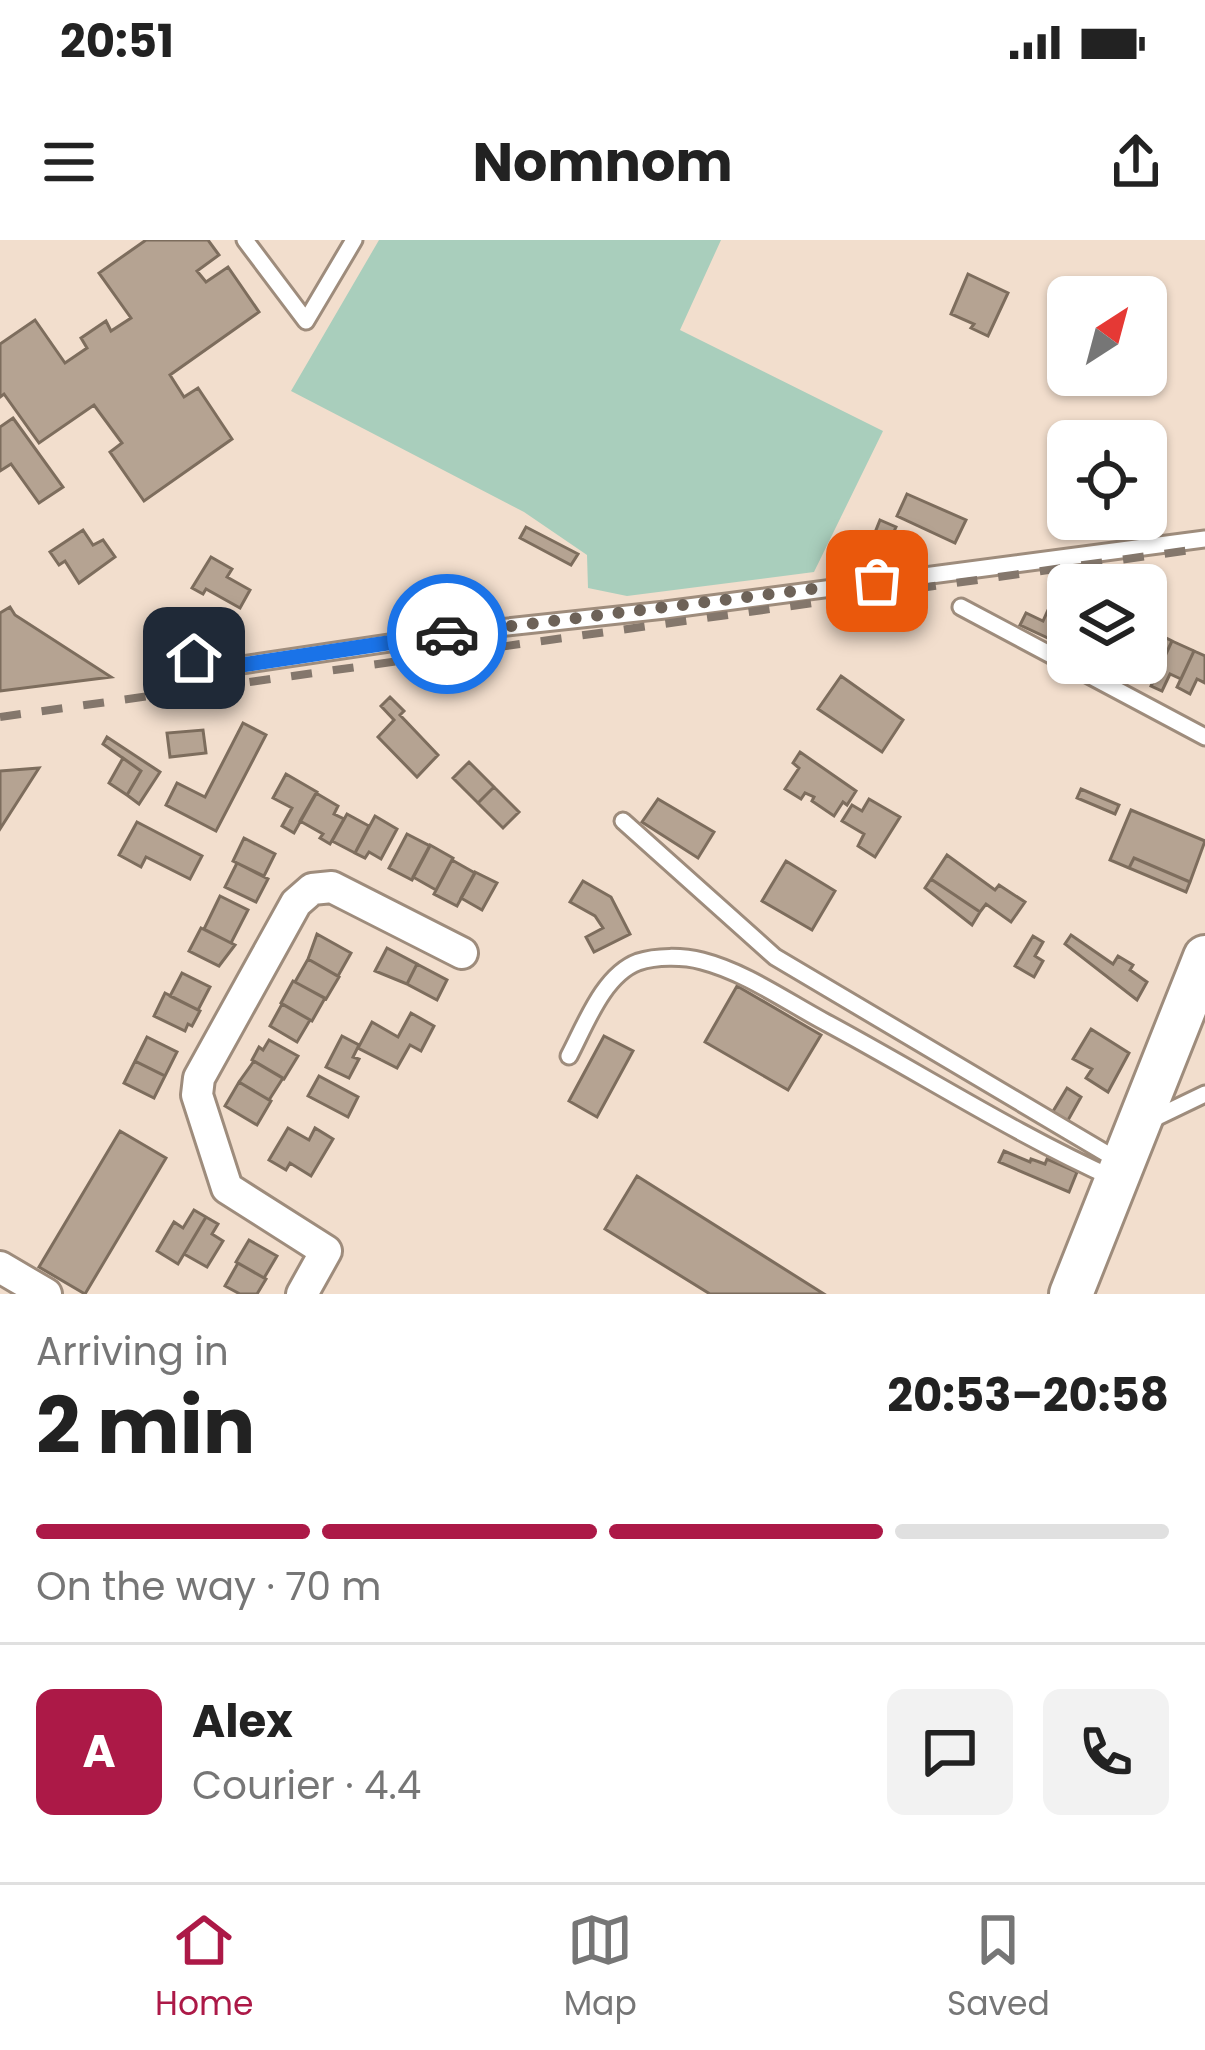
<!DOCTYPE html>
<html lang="en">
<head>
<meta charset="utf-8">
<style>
  :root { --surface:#fff; --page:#f2f2f2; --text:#222; --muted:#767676; --line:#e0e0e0; --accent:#ac1947 }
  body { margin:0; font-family:Poppins,sans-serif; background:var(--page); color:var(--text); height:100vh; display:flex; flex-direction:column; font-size:45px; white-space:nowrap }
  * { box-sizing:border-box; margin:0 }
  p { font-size:39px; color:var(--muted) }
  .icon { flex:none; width:66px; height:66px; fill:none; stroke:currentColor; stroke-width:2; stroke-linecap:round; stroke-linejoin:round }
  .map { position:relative; height:1054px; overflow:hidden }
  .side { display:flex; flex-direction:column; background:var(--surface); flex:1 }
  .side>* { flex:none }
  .needle { width:78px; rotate:36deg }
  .controls { position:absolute; left:1047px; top:36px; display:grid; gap:24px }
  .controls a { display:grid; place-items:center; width:120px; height:120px; border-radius:18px; background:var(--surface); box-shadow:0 3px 9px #0004; font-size:60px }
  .pin { position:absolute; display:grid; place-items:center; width:102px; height:102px; color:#fff; margin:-51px; border-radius:24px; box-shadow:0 6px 18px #0006 }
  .courier { position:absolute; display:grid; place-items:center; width:120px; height:120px; margin:-60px; border:9px solid #1a73e8; border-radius:50%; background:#fff; color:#222; box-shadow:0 3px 15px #0007 }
  .overview em { font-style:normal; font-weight:700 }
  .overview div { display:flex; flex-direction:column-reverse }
  .overview { display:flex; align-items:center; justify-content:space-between; height:204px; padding:0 36px }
  h1 { font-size:78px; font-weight:700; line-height:90px }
  .bar { display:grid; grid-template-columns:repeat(4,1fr); gap:18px 12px; align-content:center; height:144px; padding:0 36px }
  .bar i { height:15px; border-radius:9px; background:var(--line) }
  .bar .active { background:var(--accent) }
  .bar p { grid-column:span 4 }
  .line { display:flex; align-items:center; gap:30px; padding:0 36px; border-top:3px solid var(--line) }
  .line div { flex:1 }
  .round { display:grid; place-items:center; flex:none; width:126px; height:126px; border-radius:18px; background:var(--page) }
  .status { display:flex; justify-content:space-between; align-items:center; height:84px; padding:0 60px; background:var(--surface); direction:ltr }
  .status svg { height:33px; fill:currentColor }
  header { display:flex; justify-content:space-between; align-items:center; height:156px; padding:0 36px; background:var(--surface); font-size:54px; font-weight:700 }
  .tab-bar { display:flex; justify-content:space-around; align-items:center; height:168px; border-top:3px solid var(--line); background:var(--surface); font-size:33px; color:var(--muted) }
  .tab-bar a { display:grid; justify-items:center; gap:6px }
  .tab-bar .active { color:var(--accent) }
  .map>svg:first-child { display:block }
  .green { fill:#a9cebc }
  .building { fill:#b5a392; stroke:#7d6d5d; stroke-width:3 }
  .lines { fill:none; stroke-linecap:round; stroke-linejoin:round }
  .lane-casing { stroke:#9e8c7c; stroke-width:21 }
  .street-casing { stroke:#9e8c7c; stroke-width:36 }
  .secondary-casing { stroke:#9e8c7c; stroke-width:48 }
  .lane { stroke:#fff; stroke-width:15 }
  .street { stroke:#fff; stroke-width:30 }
  .secondary { stroke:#fff; stroke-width:42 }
  .rail { stroke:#84776c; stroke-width:8; stroke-dasharray:21 21; stroke-linecap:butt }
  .done { stroke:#6d6258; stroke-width:12; stroke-dasharray:0 21.6 }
  .route { stroke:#1a73e8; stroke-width:15 }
</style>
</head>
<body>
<div class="status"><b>20:51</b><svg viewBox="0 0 49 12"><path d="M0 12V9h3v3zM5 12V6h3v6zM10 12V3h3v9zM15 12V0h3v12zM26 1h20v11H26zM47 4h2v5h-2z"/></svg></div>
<header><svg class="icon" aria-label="menu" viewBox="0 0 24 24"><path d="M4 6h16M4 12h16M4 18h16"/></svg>Nomnom<svg class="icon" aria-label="share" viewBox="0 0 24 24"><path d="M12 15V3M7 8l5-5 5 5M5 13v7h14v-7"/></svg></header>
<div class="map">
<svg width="1205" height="1054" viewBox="0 0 1205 1054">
  <rect width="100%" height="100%" fill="#f2decd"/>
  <path class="green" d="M379 0H721L680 90 883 191 814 332 627 356 588 348 587 315 524 272 291 151Z"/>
  <path class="building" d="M146 0H208L219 15 197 31 206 42 228 27 259 72 170 135 184 157 198 148 232 199 144 261 110 212 122 203 94 165 39 203 4 154 0 157V104L35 80 65 123 87 108 81 98 106 81 111 91 131 78 99 33Z
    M968 34 1008 53 988 96 971 88 974 84 951 74Z
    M13 178 63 247 39 263 11 224 0 231V187Z
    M907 254 966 280 955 303 897 276Z
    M880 280 896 287 885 311 870 305Z
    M526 287 578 314 571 325 520 298Z
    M83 290 93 305 103 300 115 317 79 343 65 321 59 325 50 312Z
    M211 317 232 329 227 337 250 350 240 368 206 349 203 354 192 348Z
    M10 367 15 375 111 437 0 451V373Z
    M1048 370 1068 380 1063 405 1020 385 1026 373 1043 381Z
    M1150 390 1172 401 1159 429 1148 424 1140 441 1129 436 1135 423H1146Z
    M1172 401 1194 411 1181 439 1170 434 1162 451 1151 446Z
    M1194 411 1205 416V443L1197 439 1190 454 1177 447Z
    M841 436 903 480 882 512 818 469Z
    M390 457 404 471 400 475 438 515 417 537 378 497 394 480 381 466Z
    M243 483 266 495 216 591 166 565 177 543 205 557Z
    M203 490 206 513 170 517 167 493Z
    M107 497 160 532 139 564 127 555 141 531 103 504Z
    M800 512 856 551 847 565 843 562 834 576 812 561 814 557 805 553 801 559 785 549 799 528 793 523Z
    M123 518 141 531 127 555 109 543Z
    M469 522 494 547 478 563 453 538Z
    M39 528 0 589V531Z
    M286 534 317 552 294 593 282 586 292 568 273 558Z
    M494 547 519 572 503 588 478 563Z
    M1081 549 1119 565 1115 574 1077 558Z
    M316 553 338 566 334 574 344 579 330 604 320 598 323 594 300 581Z
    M658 559 714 592 698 618 642 582Z
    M869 559 900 577 875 617 858 606 864 594 842 581 852 565 862 571Z
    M1131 570 1205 601 1190 642 1134 618 1129 628 1110 620Z
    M347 574 369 586 355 613 332 601Z
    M375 576 397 589 381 619 369 612 365 618 355 613Z
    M137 582 202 616 190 639 146 617 141 627 119 615Z
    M407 594 430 606 412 640 389 628Z
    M244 598 275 614 264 636 233 621Z
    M430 605 453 618 436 650 413 637Z
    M947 615 995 650 999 645 1025 662 1011 682 986 664 980 672 931 639Z
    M1134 618 1190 642 1186 652 1129 628Z
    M452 620 475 633 457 666 434 654Z
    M786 621 835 651 812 690 762 661Z
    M237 623 268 639 256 662 225 647Z
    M475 632 497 643 482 670 461 658Z
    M931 639 980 672 972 685 925 648Z
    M583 641 611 657 630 694 594 712 586 697 603 688 595 676 570 662Z
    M220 656 248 670 231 703 204 689Z
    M201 688 235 705 219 726 189 711Z
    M317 694 351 713 338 736 308 719Z
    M1071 695 1113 724 1118 716 1133 725 1130 730 1147 742 1137 760 1065 704Z
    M1033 696 1043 702 1035 716 1043 721 1034 737 1015 726Z
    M387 708 417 724 407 744 375 731Z
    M308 719 339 737 326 759 295 742Z
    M417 724 447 740 437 760 407 744Z
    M182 733 210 747 198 770 170 756Z
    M293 741 325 758 312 781 281 763Z
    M737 746 821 795 788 850 705 802Z
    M165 753 200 771 192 786 188 784 185 791 154 776Z
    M282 764 310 780 297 802 270 786Z
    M411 773 434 786 421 811 410 805 397 828 358 808 372 782 398 797Z
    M1091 789 1129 813 1108 852 1086 838 1092 829 1073 819Z
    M342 796 359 805 353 817 359 819 349 838 326 827Z
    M604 796 633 811 597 877 569 861Z
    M147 797 177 812 165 836 135 821Z
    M269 800 298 816 284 839 252 820 259 807 263 810Z
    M135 821 165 836 154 858 124 843Z
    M254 821 283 838 269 860 239 842Z
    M319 836 358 857 348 877 308 856Z
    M239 842 271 861 257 885 225 866Z
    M1067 848 1081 857 1067 882 1052 873Z
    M288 888 309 900 315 888 333 899 311 936 290 923 286 930 269 920Z
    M120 891 166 918 85 1054 39 1027Z
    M1004 911 1030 922 1031 919 1045 924 1047 919 1077 932 1069 952 999 922Z
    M637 936 824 1054H710L605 989Z
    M194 970 206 977 178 1024 157 1011 174 982 183 988Z
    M206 977 218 984 212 994 223 1001 207 1027 184 1014Z
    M249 1000 277 1016 264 1038 236 1022Z
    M238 1023 266 1039 257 1054H240L225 1046Z"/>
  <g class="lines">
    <g class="lane-casing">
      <path id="lane" d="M245 0 306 81 354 0
        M961 367 1205 497
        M194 418 215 429 470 391 665 370 1205 299
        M623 581 775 717 1119 921
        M569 816C585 786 603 735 638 722 656 716 683 716 702 721 745 732 786 761 825 782 922 834 1015 894 1115 939
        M1151 880 1205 854"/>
    </g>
    <g class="street-casing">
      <path id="street" d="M0 1027 46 1054
        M302 1054 326 1011 227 948 197 855 199 838 296 663 312 649 332 647 462 713"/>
    </g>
    <g class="secondary-casing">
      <path id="secondary" d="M1071 1054 1205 717"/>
    </g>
    <use href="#lane" class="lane"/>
    <use href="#street" class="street"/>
    <use href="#secondary" class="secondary"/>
    <path class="rail" d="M0 477 1205 308"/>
  </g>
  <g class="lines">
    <path class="done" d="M447 394 877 341"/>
    <path class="route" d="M194 418 215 429 447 394"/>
  </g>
</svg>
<div class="controls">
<a><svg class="needle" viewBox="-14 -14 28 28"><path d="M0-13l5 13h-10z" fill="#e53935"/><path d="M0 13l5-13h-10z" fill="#767676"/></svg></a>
<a><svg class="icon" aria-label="locate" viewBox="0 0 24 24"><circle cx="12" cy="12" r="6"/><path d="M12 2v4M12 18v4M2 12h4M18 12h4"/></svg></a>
<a><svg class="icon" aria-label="layers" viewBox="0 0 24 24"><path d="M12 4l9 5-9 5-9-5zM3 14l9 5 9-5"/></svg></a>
</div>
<div class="pin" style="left:877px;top:341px;background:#ea580c"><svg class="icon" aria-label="bag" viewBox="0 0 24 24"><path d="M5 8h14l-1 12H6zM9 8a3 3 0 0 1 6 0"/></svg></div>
<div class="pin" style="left:194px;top:418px;background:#1f2937"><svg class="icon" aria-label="home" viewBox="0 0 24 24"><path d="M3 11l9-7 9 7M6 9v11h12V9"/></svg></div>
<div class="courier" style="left:447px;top:394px"><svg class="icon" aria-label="car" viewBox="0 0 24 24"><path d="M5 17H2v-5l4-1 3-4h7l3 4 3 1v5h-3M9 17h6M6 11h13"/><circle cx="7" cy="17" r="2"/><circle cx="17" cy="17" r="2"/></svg></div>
</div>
<section class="side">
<div class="overview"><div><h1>2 min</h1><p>Arriving in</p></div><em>20:53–20:58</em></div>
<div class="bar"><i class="active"></i><i class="active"></i><i class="active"></i><i></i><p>On the way · 70 m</p></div>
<div class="line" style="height:216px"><b class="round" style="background:var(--accent);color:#fff">A</b><div><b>Alex</b><p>Courier · 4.4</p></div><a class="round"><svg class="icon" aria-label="chat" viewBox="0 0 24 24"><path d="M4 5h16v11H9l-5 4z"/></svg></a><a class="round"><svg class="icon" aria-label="phone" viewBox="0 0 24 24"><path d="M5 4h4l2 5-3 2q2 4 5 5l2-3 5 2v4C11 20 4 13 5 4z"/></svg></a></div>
</section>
<nav class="tab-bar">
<a class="active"><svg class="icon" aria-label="home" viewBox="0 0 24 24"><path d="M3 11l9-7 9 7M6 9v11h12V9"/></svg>Home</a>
<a><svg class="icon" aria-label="map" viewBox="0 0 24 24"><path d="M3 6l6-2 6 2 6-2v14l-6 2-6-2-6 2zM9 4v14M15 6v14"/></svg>Map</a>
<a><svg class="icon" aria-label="saved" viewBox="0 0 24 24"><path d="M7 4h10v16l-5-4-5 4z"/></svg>Saved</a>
</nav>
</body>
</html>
